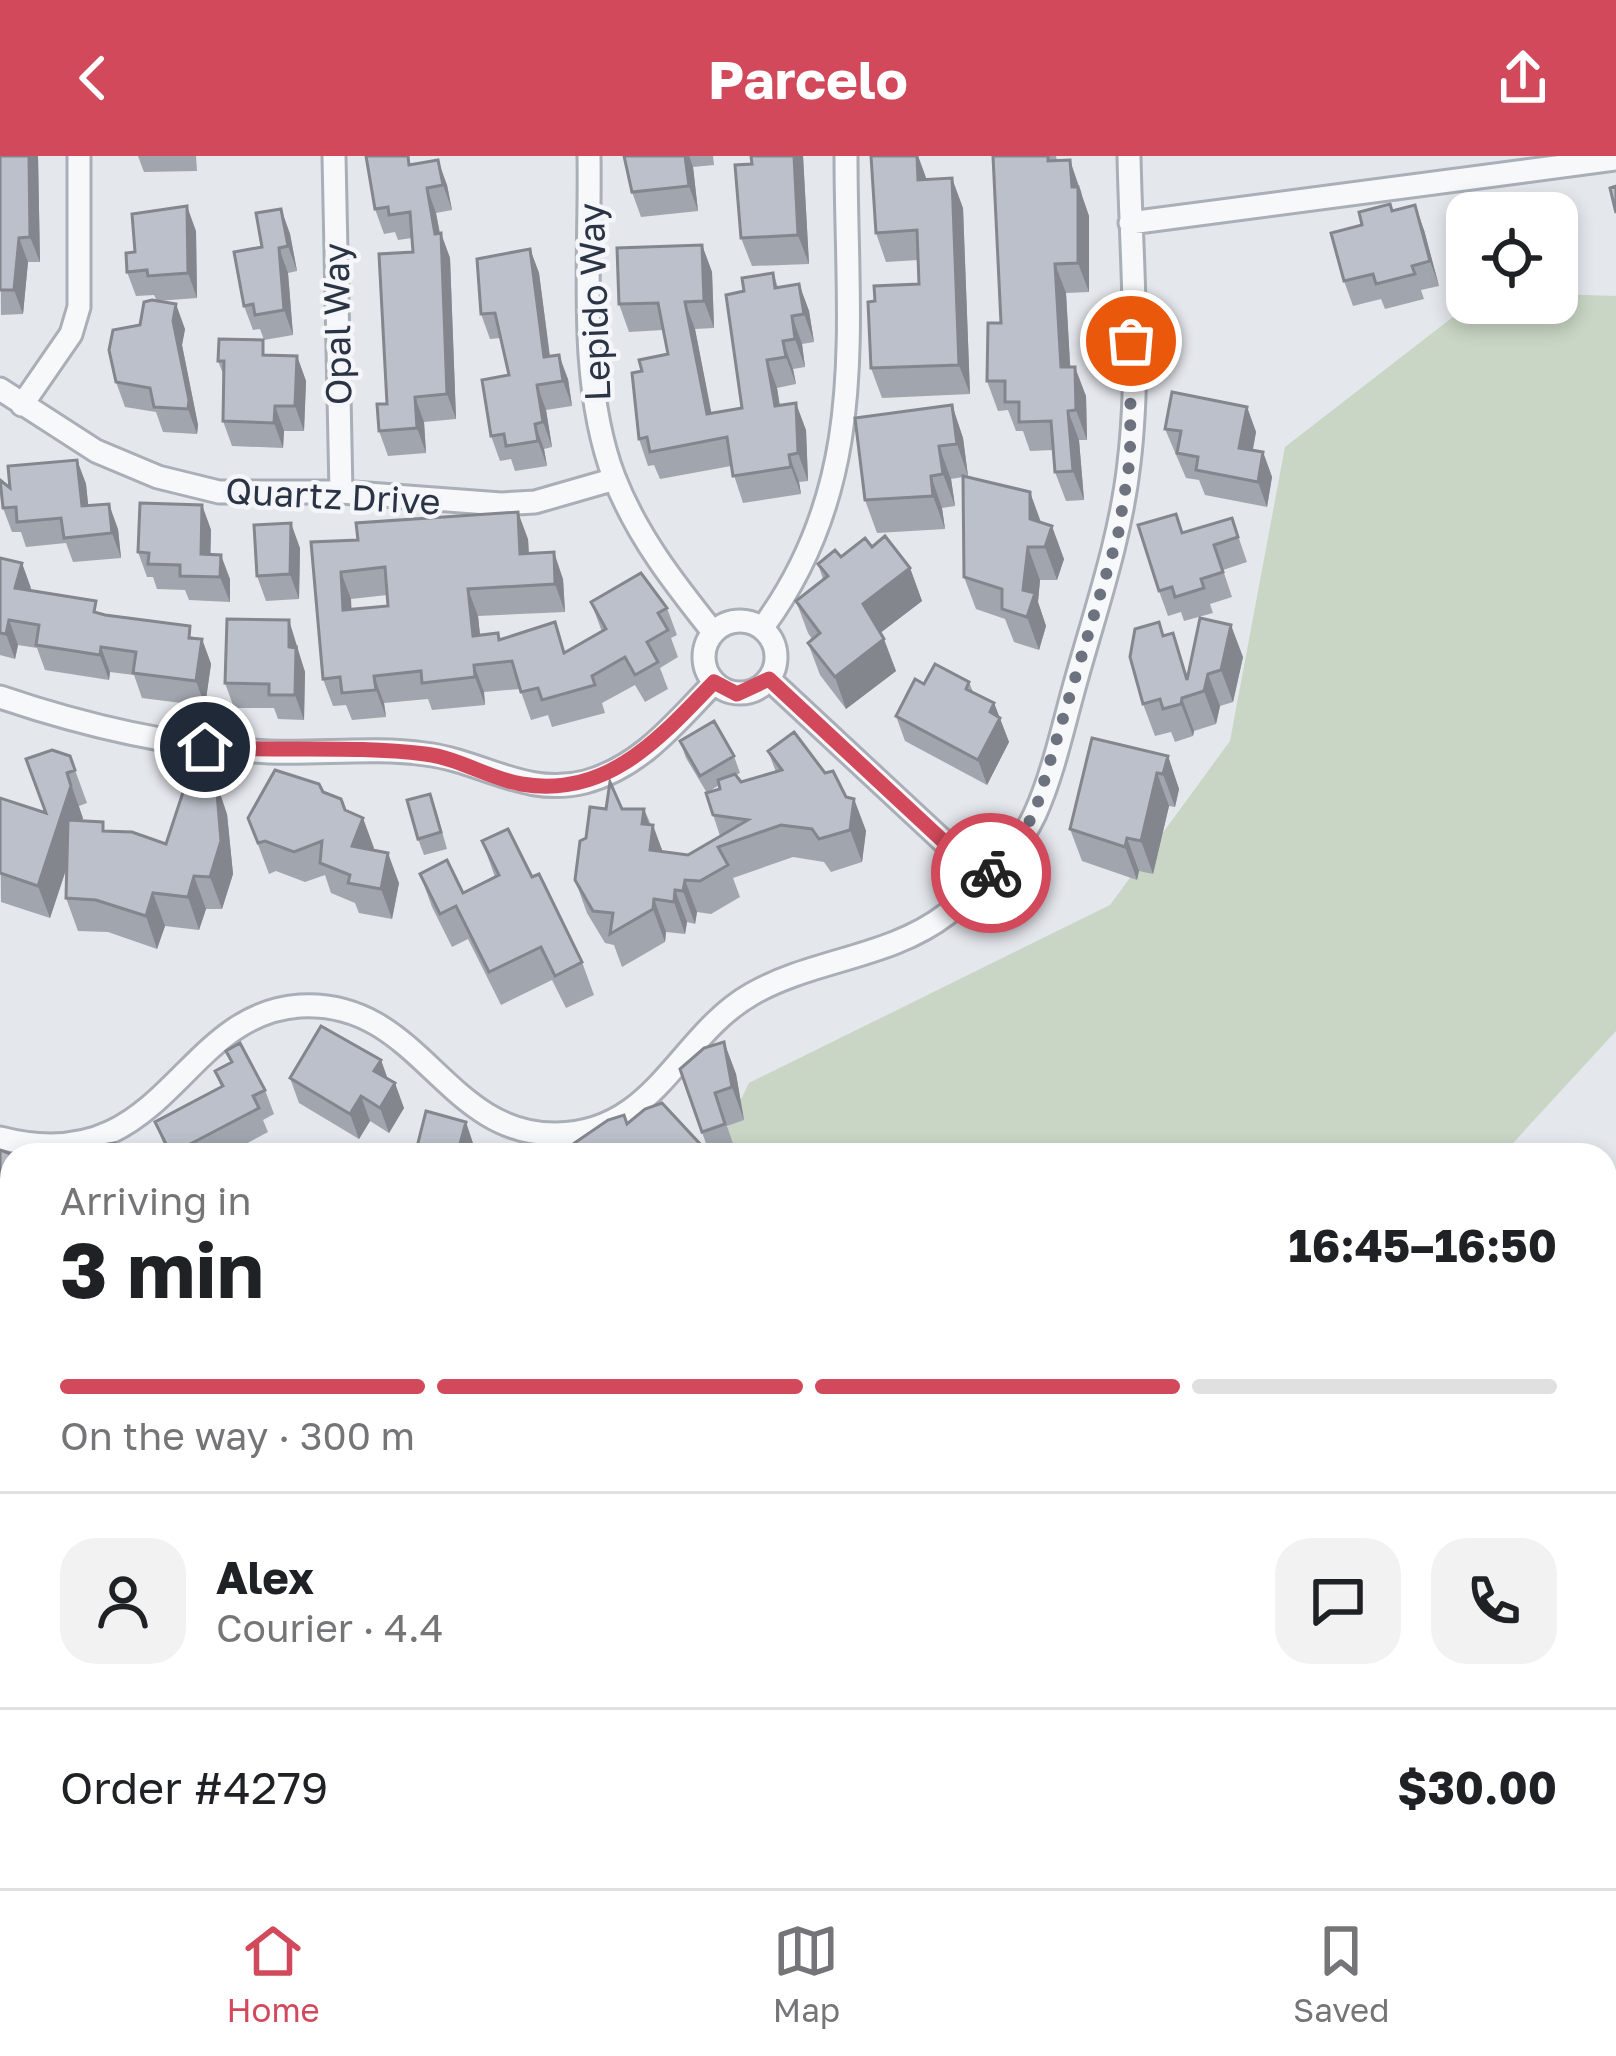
<!DOCTYPE html>
<html lang="en">
<head>
<meta charset="utf-8">
<style>
  :root { --surface:#fff; --page:#f2f2f2; --text:#202124; --muted:#757577; --line:#e0e0e0; --accent:#d1495b }
  body { margin:0; font-family:"Golos Text",sans-serif; background:var(--page); color:var(--text); height:100vh; display:flex; flex-direction:column; font-size:45px; white-space:nowrap }
  * { box-sizing:border-box; margin:0 }
  p { font-size:39px; color:var(--muted) }
  .icon { flex:none; width:66px; height:66px; fill:none; stroke:currentColor; stroke-width:2; stroke-linecap:round; stroke-linejoin:round }
  .map { position:relative; flex:1; overflow:hidden }
  .details { position:absolute; left:0px; top:987px; width:1617px; height:747px; display:flex; flex-direction:column; background:var(--surface); border-radius:36px 36px 0 0; box-shadow:0 6px 18px #0003 }
  .details>* { flex:none }
  .buttons { position:absolute; left:1446px; top:36px; display:grid; gap:24px }
  .buttons a { display:grid; place-items:center; width:132px; height:132px; border-radius:24px; background:var(--surface); box-shadow:0 6px 18px #0003; font-size:60px }
  .pin { position:absolute; display:grid; place-items:center; width:102px; height:102px; color:#fff; margin:-51px; border:6px solid #fff; border-radius:50%; box-shadow:0 3px 12px #0007 }
  .courier { position:absolute; display:grid; place-items:center; width:120px; height:120px; margin:-60px; border:9px solid #d1495b; border-radius:50%; background:#fff; color:#222; box-shadow:0 3px 15px #0007 }
  .headline em { font-style:normal; font-weight:700 }
  .headline div { display:flex; flex-direction:column-reverse }
  .headline { display:flex; align-items:center; justify-content:space-between; height:204px; padding:0 60px }
  h1 { font-size:78px; font-weight:700; line-height:90px }
  .bar { display:grid; grid-template-columns:repeat(4,1fr); gap:18px 12px; align-content:center; height:144px; padding:0 60px }
  .bar i { height:15px; border-radius:9px; background:var(--line) }
  .bar .selected { background:var(--accent) }
  .bar p { grid-column:span 4 }
  .line { display:flex; align-items:center; gap:30px; padding:0 60px; border-top:3px solid var(--line) }
  .line div { flex:1 }
  .round { display:grid; place-items:center; flex:none; width:126px; height:126px; border-radius:36px; background:var(--page) }
  header { display:flex; justify-content:space-between; align-items:center; height:156px; padding:0 60px; background:var(--accent); color:#fff; font-size:54px; font-weight:700 }
  .tabs { display:flex; justify-content:space-around; align-items:center; height:168px; border-top:3px solid var(--line); background:var(--surface); font-size:33px; color:var(--muted) }
  .tabs a { display:grid; justify-items:center; gap:6px }
  .tabs .selected { color:var(--accent) }
  .map>svg:first-child { display:block }
  .green { fill:#c9d6c5 }
  .lines { fill:none; stroke-linecap:round; stroke-linejoin:round }
  .minor-casing { stroke:#a9aeb7; stroke-width:27 }
  .minor { stroke:#f7f8fa; stroke-width:21 }
  .wall { fill:#a1a5ae; fill-rule:evenodd }
  .shaded-wall { fill:#83868d }
  .building { fill:#bbc0ca; stroke:#83868d; stroke-width:3; fill-rule:evenodd }
  .done { stroke:#6c737f; stroke-width:12; stroke-dasharray:0 21.6 }
  .route { stroke:#d1495b; stroke-width:15 }
  .labels { text-anchor:middle; stroke-width:9; stroke-linejoin:round; paint-order:stroke }
  .street-label { font-size:36px; fill:#2b3445; stroke:#f4f6f9 }
</style>
</head>
<body>
<header><svg class="icon" aria-label="back" viewBox="0 0 24 24"><path d="M15 5l-7 7 7 7"/></svg>Parcelo<svg class="icon" aria-label="share" viewBox="0 0 24 24"><path d="M12 15V3M7 8l5-5 5 5M5 13v7h14v-7"/></svg></header>
<div class="map">
<svg width="1616" height="1732" viewBox="0 0 1616 1732">
  <rect width="100%" height="100%" fill="#e4e7ec"/>
  <path class="green" d="M1557 138 1616 140V875L1502 999H714L749 927 1110 749 1230 585 1285 291 1471 147H1557Z
    M0 1085 12 1088V1722H1062L1068 1732H0Z"/>
  <g class="lines">
    <g class="minor-casing">
      <path id="minor" d="M334 0 341 336
        M589 0C591 103 577 223 614 321 637 380 674 427 713 476
        M1130 67 1616 3
        M0 233 96 295 158 321 219 336H341L501 348 535 346 615 323
        M22 249 71 178 79 151V0
        M704 501a36 36 0 1 1 72 0a36 36 0 1 1-72 0Z
        M763 471C871 325 846 171 846 0
        M769 523 985 724
        M0 541C88 571 176 591 269 596 321 598 374 591 425 598 483 605 525 641 585 626 641 611 676 566 714 527
        M0 982C166 1025 178 858 300 850 420 843 443 979 556 978 656 977 678 880 752 838 813 803 890 802 947 758 980 732 1017 697 1035 658 1054 616 1064 566 1077 521 1097 450 1121 380 1129 307 1141 207 1131 100 1129 0
        M1605 1252 1616 1241
        M1605 1309 1616 1320
        M1444 1732H1463"/>
    </g>
    <use href="#minor" class="minor"/>
  </g>
  <path class="wall" d="M0 0H38L40 106H28L23 158 1 159Z
    M138 0H196L197 15 144 16Z
    M624 0H713L714 9 693 11 698 55 641 61 632 36Z
    M803 0 809 108 752 110 741 82 752 8Z
    M918 0 927 24 963 52 970 238 882 242 871 212 875 145 919 128 918 104 886 106 876 77Z
    M993 0H1056L1057 5 1081 34 1082 41 1089 60V136L1066 137 1070 211 1086 240 1087 284H1079L1084 344 1066 345 1055 316 1053 294 1030 295 1023 275H1016L1008 254 998 255 987 225 1001 167Z
    M414 8 447 29 452 54 436 57 440 77 450 102 456 263 424 266 426 297 388 300 379 275 387 248 413 96 412 82 398 84 395 76 384 78 375 53Z
    M281 53 290 78 297 115 288 117 293 179 264 184 260 173 253 174 244 150 262 91Z
    M1393 55 1424 74 1439 130 1421 134 1424 143 1385 153 1381 143 1353 150 1344 125 1362 69Z
    M196 75 197 142 157 145 185 173 182 189 198 269 197 278 163 276 156 256 125 251 116 226 140 169 157 145 154 139 136 140 127 116 135 96Z
    M702 89 712 116 714 172 695 173 711 257 742 252 744 135 773 117 778 131 799 128 809 155 814 186 802 188 805 211 793 213 796 228 777 232 780 250 806 274 808 325 799 326 801 338 743 347 731 310 660 323 654 309 648 310 639 283 642 215 668 198 663 174 629 176 619 148Z
    M530 93 539 117 550 200 568 223 572 250 546 254 552 291 544 293 547 310 515 315 511 303 500 305 491 280 509 219 501 182 490 183 481 158Z
    M269 199 297 200 306 225 304 275H284L283 292 232 290 223 265 224 220 218 205Z
    M952 249 963 282 968 320 966 321 1041 367 1064 403 1057 424H1040L1038 446 1046 470 1039 494 1014 486 1005 463 976 453 964 421 963 321 951 323 955 350 942 352 945 373 877 377 865 344Z
    M1247 251 1256 276 1253 294 1263 296 1272 321 1267 351 1205 339 1199 324 1186 322 1165 273Z
    M77 304 86 328 88 350 118 373 121 402 73 406 66 387 26 391 21 376H12L3 352 10 332Z
    M202 349 211 374 210 398 230 423V446L189 444 185 434 157 433 153 421H147L138 396Z
    M1232 362 1247 406 1223 414 1232 441 1210 448 1213 457 1184 465 1181 456 1168 460 1159 435 1183 377Z
    M528 383 529 397 563 423 565 456 478 460 480 479 566 496 602 476 591 446 667 452 677 479 671 482 678 501 660 512 668 533 645 546 635 529 602 547 605 557 552 571 548 559 531 564 520 533 484 536 485 549 432 554 428 543 384 547 386 561 352 564 346 549 333 550 323 523 311 386ZM387 439 388 450 351 453V443Z
    M872 391 910 412 922 445 880 477 896 515 846 553 820 519 808 487 812 483 808 477 796 445 823 423 818 408Z
    M300 392 299 443 266 445 257 420Z
    M0 402 22 407 30 435 100 458 202 483 211 508 205 550 142 542 134 519 110 516 109 524 45 514 37 492 18 489 15 503 0 499Z
    M1164 480 1188 520 1243 501 1233 546 1220 550 1216 568 1194 575 1193 580 1175 586 1171 576 1155 580 1143 548Z
    M298 489V497L305 516 304 564 278 563 274 552H234L225 527Z
    M969 526 973 536 994 547 1009 586 987 629 905 585 896 560 924 528Z
    M680 585 734 600 740 617 736 619 741 626 776 616 768 595 825 617 846 641 854 643 866 675 862 706 831 716 824 706 793 701 733 722 740 741 711 758 697 756 695 768 687 766 685 778 666 776 665 786 622 811 614 789 605 787 587 757 575 724 586 682 606 653H644L663 696 688 699 720 680 706 637 720 633 719 629 707 637 686 602Z
    M70 600 87 647 79 650 82 665 106 675 166 688 227 658 233 718 222 753H206L199 774 165 770 157 793 108 776 78 775 66 742 67 711 50 762 1 746 0 642 46 657Z
    M1168 600 1179 633 1175 651 1169 650 1153 718 1139 715 1137 724 1082 705 1070 673Z
    M323 636 345 654 399 727 392 763 359 757 355 747 331 737 325 719 305 726 276 715 269 718 248 662Z
    M436 654 447 693 424 699 418 683Z
    M482 685 532 721 582 806 594 839 566 852 552 824 501 849 468 783 452 791 432 751 420 718 463 737 495 721Z
    M724 886 736 918 744 964 727 970 737 999H710L680 913Z
    M226 895 265 934 274 958 263 964 268 976 225 999H168L155 966 221 931 215 915 231 907Z
    M381 904 387 923 404 952 389 977 370 965 359 983 299 947 290 922Z
    M417 991 477 999H419Z
    M1259 1722H1332L1307 1732H1248Z
    M1339 1722H1370L1344 1732Z"/>
  <path class="shaded-wall" d="M29 0H38L40 106 30 81Z
    M685 0H689L693 11 698 55 689 30Z
    M794 0H803L809 108 798 79Z
    M917 0H918L927 25 918 24Z
    M438 4 447 29 452 54 443 29Z
    M1070 4 1089 60V136L1078 107Z
    M952 22 963 52 970 238 959 209Z
    M427 32 436 57 441 85V77L450 102 456 263 447 238 435 78Z
    M1415 49 1424 74 1439 130 1430 105Z
    M187 50 196 75 197 142 188 117Z
    M281 53 290 78 297 115 288 90Z
    M19 82 28 106 23 158 14 134Z
    M702 89 712 116 714 172 704 145Z
    M279 92 288 117 293 179 284 154Z
    M530 93 539 117 553 226 544 201Z
    M1055 108 1066 137 1072 241 1061 211Z
    M799 128 809 155 814 186 804 158Z
    M685 146 695 173 717 285 707 258Z
    M176 148 185 173 182 189 198 269 197 278 188 253 173 165Z
    M792 160 802 188 805 211 795 183Z
    M783 185 793 213 796 228 786 201Z
    M559 199 568 223 572 250 563 225Z
    M297 200 306 225 304 275 295 250Z
    M767 204 777 232 784 278 775 250Z
    M1075 211 1086 240 1087 284 1076 254Z
    M537 229 546 254 552 291 543 266Z
    M415 241 424 266 426 297 417 272Z
    M796 247 806 274 808 325 798 297Z
    M952 249 963 282 968 320 957 288Z
    M275 250 284 275 283 292 274 267Z
    M1247 251 1256 276 1248 317 1239 292Z
    M1068 255 1079 284 1084 344 1073 315Z
    M535 268 544 293 547 310 538 285Z
    M939 290 951 323 955 350 943 318Z
    M1263 296 1272 321 1267 351 1258 326Z
    M789 299 799 326 801 338 791 311Z
    M77 304 86 328 91 375 82 350Z
    M931 320 942 352 945 373 933 340Z
    M1030 336 1042 369 1030 363Z
    M109 348 118 373 121 402 112 377Z
    M202 349 211 374 210 423 201 398Z
    M518 356 528 383 530 425 520 398Z
    M291 367 300 392 299 443 290 418Z
    M1052 370 1064 403 1057 424 1045 391Z
    M1028 391 1040 424 1038 446 1046 470 1039 494 1027 461 1023 434Z
    M554 396 563 423 565 456 555 428Z
    M221 399 230 423V446L220 421Z
    M22 407 31 432 24 457 15 432Z
    M910 412 922 445 875 481 863 448Z
    M341 416 351 443 353 481 343 454Z
    M468 433 478 460 483 507 473 480Z
    M9 464 18 489 15 503 6 478Z
    M289 464 305 516 304 564 295 539 289 491Z
    M1231 469 1243 501 1233 546 1221 514Z
    M202 483 211 508 205 550 196 525Z
    M884 483 896 515 846 553 835 521Z
    M101 491 110 516 109 524 100 499Z
    M474 509 484 536 485 549 475 521Z
    M1208 518 1220 550 1216 568 1204 535Z
    M374 520 384 547 386 561 376 534Z
    M1182 542 1194 575 1193 580 1181 548Z
    M994 547 1009 586 987 629 978 604 990 556Z
    M1168 600 1179 633 1175 651 1163 618Z
    M67 617 83 662 50 762 38 730Z
    M1157 617 1169 650 1153 718 1141 685Z
    M216 625 227 658 233 718 222 753 210 721Z
    M854 643 866 675 862 706 850 674Z
    M644 653 652 676 653 669 665 702 662 727 642 668Z
    M363 662 374 692 363 720 352 690Z
    M1127 682 1139 715 1137 724 1125 691Z
    M388 697 399 727 392 763 381 733Z
    M194 720 206 753 199 774 188 741Z
    M685 724 697 756 695 768 683 735Z
    M675 734 687 766 685 778 674 746Z
    M153 737 165 770 157 793 146 760Z
    M654 743 666 776 665 786 653 753Z
    M724 886 736 918 744 964 732 931Z
    M381 904 390 929 374 915Z
    M395 927 404 952 389 977 380 952Z
    M361 940 370 965 359 983 350 958Z
    M466 966 477 999H457Z
    M701 989 705 999H696L694 995Z
    M11 998 12 1046 4 1070 0 1060V1030Z"/>
  <path class="building" d="M0 0H29L30 81 19 82 14 134H0Z
    M366 0H408L409 9 438 4 443 29 427 32 435 78 441 77 447 238 415 241 417 272 379 275 377 248H387L379 98 413 96 410 56 389 59 388 51 375 53Z
    M624 0H685L689 30 632 36Z
    M751 0H794L798 79 741 82 735 9 752 8Z
    M871 0H917L918 24 952 22 959 209 871 212 868 146 875 145 874 130 919 128 917 74 876 77Z
    M993 0H1048V5L1070 4 1072 31H1078V107L1055 108 1061 211H1075L1076 254 1068 255 1073 315 1055 316 1051 265 1019 266V246H1005V225H987L988 167H1001Z
    M1616 30V57L1610 32Z
    M1390 48 1392 55 1415 49 1430 105 1412 110 1415 118 1376 128 1373 118 1344 125 1331 77 1362 69 1359 56Z
    M187 50 188 117 148 120 147 114 127 116 126 97 135 96 132 58Z
    M281 53 288 90 279 92 284 154 255 159 253 148 244 150 234 96 262 91 256 57Z
    M702 89 704 145 685 146 707 258 742 252 726 139 744 135 742 122 773 117 775 132 799 128 804 158 792 160 795 183 783 185 786 201 767 204 775 250 796 247 798 297 789 299 791 311 733 320 727 281 650 296 647 281 639 283 632 217 642 215 639 204 668 198 658 147 619 148 617 92Z
    M530 93 544 201 559 199 563 225 537 229 543 266 535 268 538 285 506 290 504 278 491 280 482 224 509 219 495 157 481 158 477 103Z
    M152 144 176 148 173 165 189 244 188 253 154 251 150 232 116 226 109 194 113 174 140 169 144 146Z
    M219 183 263 184V199L297 200 295 250H275L274 267 223 265 224 205H218Z
    M1172 236 1247 251 1239 292 1263 296 1258 326 1196 314 1198 301 1177 297 1181 275 1165 273Z
    M952 249 957 288 939 290 943 318 931 320 933 340 865 344 855 262Z
    M77 304 82 350 109 348 112 377 64 382 61 362 17 366 16 351 3 352 0 324 10 332 8 310Z
    M963 320 1030 336V363L1052 370 1045 391H1028L1023 434 1035 437 1027 461 1002 453V433L964 421Z
    M140 347 202 349 201 398 221 399 220 421 180 420V409L148 408 149 397 138 396Z
    M518 356 520 398 554 396 555 428 468 433 473 480 498 477 499 484 555 466 564 497 606 473 591 446 641 417 667 452 658 457 668 474 647 486 658 506 635 519 625 501 592 520 595 529 542 544 538 532 521 536 512 505 474 509 475 521 422 527 421 515 374 520 376 534 342 537 340 521 323 523 311 386 358 384 356 367ZM385 411 388 450 343 454 341 416Z
    M1176 358 1182 377 1232 362 1238 381 1214 389 1223 416 1201 423 1204 432 1175 441 1172 431 1159 435 1138 369Z
    M291 367 290 418 257 420 254 369Z
    M885 380 910 412 863 448 884 483 835 521 808 487 820 477 796 445 828 420 818 408 835 394 841 401 865 382 872 391Z
    M0 402 22 407 15 432 96 445 94 456 105 459 190 470 189 482 202 483 196 525 133 517 136 496 101 491 100 499 36 489 39 469 9 464 6 478 0 477Z
    M1200 462 1231 469 1221 514 1208 518 1204 535 1182 542 1181 548 1163 553 1160 543 1143 548 1130 501 1135 473 1159 466 1163 480 1173 477 1187 524Z
    M227 463 289 464V491L296 492 295 539H269V528L225 527Z
    M935 508 969 526 966 533 994 547 990 556 1000 562 978 604 896 560 915 523 924 528Z
    M714 565 734 600 700 620 680 585Z
    M794 576 825 617 833 615 846 641 854 643 850 674 819 683 812 673 781 669 718 691 728 709 700 725 685 724 683 735 675 734 674 746 654 743 653 753 610 778 613 757 593 755 575 724 580 685 586 682 590 651 606 653 610 626 622 653H644L642 668 653 669 650 694 688 699 748 664 713 659 706 637 720 633 718 624 735 618 741 626 782 614 768 595Z
    M1092 582 1168 600 1163 618 1157 617 1141 685 1127 682 1125 691 1070 673Z
    M52 594 70 600 75 614 67 617 71 630 38 730 0 717V642L46 657 26 603Z
    M275 614 319 628 323 636 341 643 345 654 363 662 352 690 388 697 381 733 348 727 350 719 320 707 322 685 294 696 265 685 258 687 248 662Z
    M187 624 216 625 221 685 210 721 194 720 188 741 153 737 146 760 96 744 66 742 68 664 103 666V675L132 676 166 688Z
    M430 638 441 676 418 683 407 644Z
    M508 673 532 721 539 718 582 806 555 820 541 791 489 816 456 750 440 758 420 718 447 704 463 737 499 719 482 685Z
    M321 870 381 904 374 915 395 927 380 952 361 940 350 958 290 922Z
    M724 886 732 931 715 937 725 968 702 976 680 913 704 892Z
    M240 887 265 934 253 940 259 952 171 998 155 966 223 930 215 915 232 906 226 895Z
    M662 947 701 989 694 995 696 999H577L573 988 608 964 624 959 627 968 645 953Z
    M426 955 466 966 457 999H429L430 995 417 991Z
    M115 987 117 999H36Z
    M516 990 552 999H514Z
    M0 994 11 998 0 1030Z
    M1259 1722H1294L1300 1732H1249L1247 1729Z
    M1573 1722H1602L1605 1732H1576Z"/>
  <g class="lines">
    <path class="done" d="M991 717 1034 659 1118 379 1130 303 1131 185"/>
    <path class="route" d="M205 591C277 596 353 589 425 598 459 602 488 622 521 628 607 643 660 582 714 526L737 538 769 523 985 724 991 717"/>
  </g>
  <g class="labels">
    <g class="street-label">
      <text transform="translate(594 146) rotate(-92)" y="13">Lepido Way</text>
      <text transform="translate(337 168) rotate(-91)" y="13">Opal Way</text>
      <text transform="translate(333 340) rotate(3)" y="13">Quartz Drive</text>
    </g>
  </g>
</svg>
<div class="buttons">
<a><svg class="icon" aria-label="locate" viewBox="0 0 24 24"><circle cx="12" cy="12" r="6"/><path d="M12 2v4M12 18v4M2 12h4M18 12h4"/></svg></a>
</div>
<div class="pin" style="left:1131px;top:185px;background:#ea580c"><svg class="icon" aria-label="bag" viewBox="0 0 24 24"><path d="M5 8h14l-1 12H6zM9 8a3 3 0 0 1 6 0"/></svg></div>
<div class="pin" style="left:205px;top:591px;background:#1f2937"><svg class="icon" aria-label="home" viewBox="0 0 24 24"><path d="M3 11l9-7 9 7M6 9v11h12V9"/></svg></div>
<div class="courier" style="left:991px;top:717px"><svg class="icon" aria-label="bike" viewBox="0 0 24 24"><circle cx="6" cy="16" r="4"/><circle cx="18" cy="16" r="4"/><path d="M6 16l4-8h5l3 8M10 8l3 8H6M13 5h3"/></svg></div>
<section class="details">
<div class="headline"><div><h1>3 min</h1><p>Arriving in</p></div><em>16:45–16:50</em></div>
<div class="bar"><i class="selected"></i><i class="selected"></i><i class="selected"></i><i></i><p>On the way · 300 m</p></div>
<div class="line" style="height:216px"><a class="round"><svg class="icon" aria-label="person" viewBox="0 0 24 24"><circle cx="12" cy="8" r="4"/><path d="M4 21q1-7 8-7t8 7"/></svg></a><div><b>Alex</b><p>Courier · 4.4</p></div><a class="round"><svg class="icon" aria-label="chat" viewBox="0 0 24 24"><path d="M4 5h16v11H9l-5 4z"/></svg></a><a class="round"><svg class="icon" aria-label="phone" viewBox="0 0 24 24"><path d="M5 4h4l2 5-3 2q2 4 5 5l2-3 5 2v4C11 20 4 13 5 4z"/></svg></a></div>
<div class="line" style="height:156px"><div>Order #4279</div><b>$30.00</b></div>
</section>
</div>
<nav class="tabs">
<a class="selected"><svg class="icon" aria-label="home" viewBox="0 0 24 24"><path d="M3 11l9-7 9 7M6 9v11h12V9"/></svg>Home</a>
<a><svg class="icon" aria-label="map" viewBox="0 0 24 24"><path d="M3 6l6-2 6 2 6-2v14l-6 2-6-2-6 2zM9 4v14M15 6v14"/></svg>Map</a>
<a><svg class="icon" aria-label="saved" viewBox="0 0 24 24"><path d="M7 4h10v16l-5-4-5 4z"/></svg>Saved</a>
</nav>
</body>
</html>
